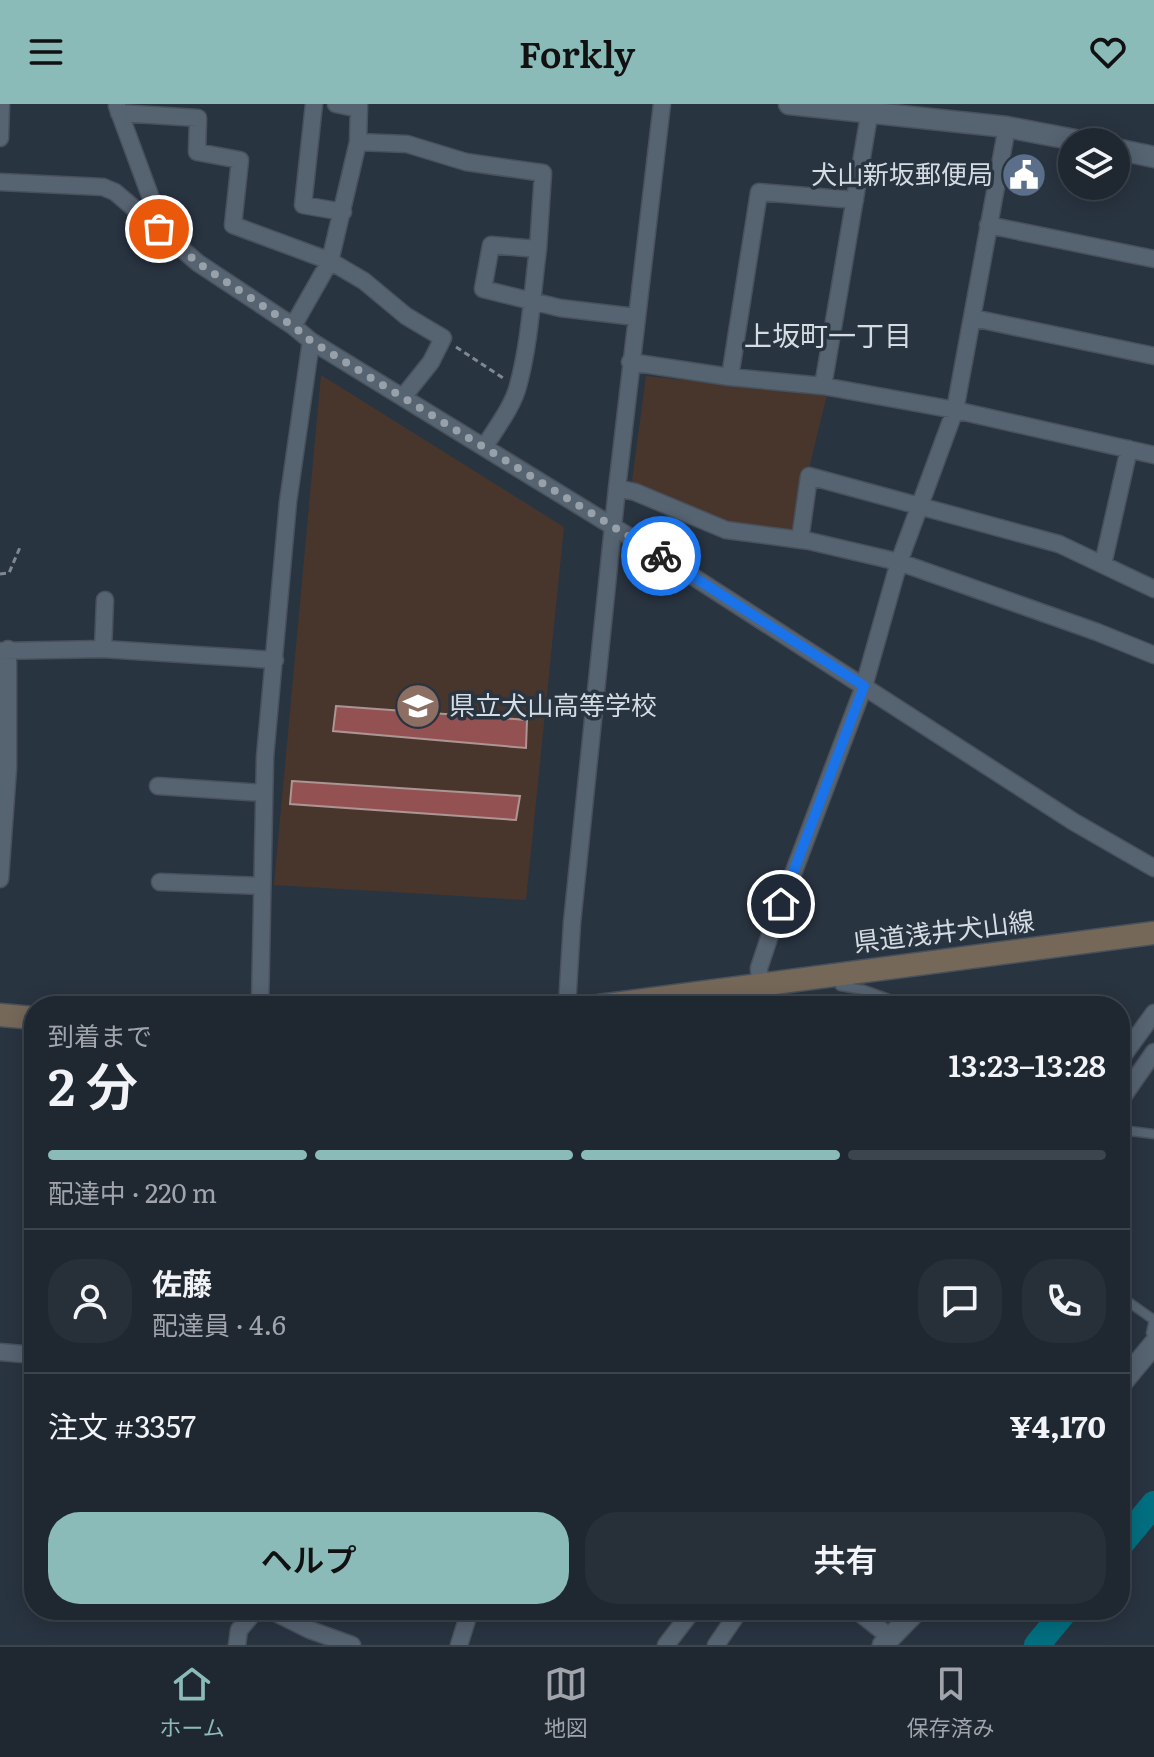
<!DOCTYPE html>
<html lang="ja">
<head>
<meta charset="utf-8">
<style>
  :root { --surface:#1f2731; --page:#272f39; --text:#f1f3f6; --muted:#a1a5ab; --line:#3c444d; --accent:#8bbbb9 }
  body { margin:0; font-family:Literata,"Noto Sans JP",serif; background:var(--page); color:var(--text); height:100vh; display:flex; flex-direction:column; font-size:30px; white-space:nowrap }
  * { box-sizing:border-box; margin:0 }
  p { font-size:26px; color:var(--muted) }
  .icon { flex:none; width:44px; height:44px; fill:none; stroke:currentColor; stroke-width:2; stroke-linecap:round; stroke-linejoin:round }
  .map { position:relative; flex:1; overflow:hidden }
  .details { position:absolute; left:24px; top:892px; width:1106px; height:624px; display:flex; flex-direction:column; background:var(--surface); border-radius:32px; box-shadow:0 4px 20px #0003,0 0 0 2px var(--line) }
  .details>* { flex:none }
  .buttons { position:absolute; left:1058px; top:24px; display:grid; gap:16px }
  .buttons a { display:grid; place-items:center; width:72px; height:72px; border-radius:50%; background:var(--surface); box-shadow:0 4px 20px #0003,0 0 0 2px var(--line); font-size:40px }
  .pin { position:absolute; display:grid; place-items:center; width:68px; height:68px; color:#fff; margin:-34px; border:4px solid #fff; border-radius:50%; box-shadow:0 2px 8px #0007 }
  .courier { position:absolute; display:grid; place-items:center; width:80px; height:80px; margin:-40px; border:6px solid #1a73e8; border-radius:50%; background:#fff; color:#222; box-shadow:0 2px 10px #0007 }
  .overview em { font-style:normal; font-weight:600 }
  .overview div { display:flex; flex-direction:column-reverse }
  .overview { display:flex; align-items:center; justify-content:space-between; height:136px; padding:0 24px }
  h1 { font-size:52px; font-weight:600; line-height:60px }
  .bar { display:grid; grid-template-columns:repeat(4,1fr); gap:12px 8px; align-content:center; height:96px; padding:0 24px }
  .bar i { height:10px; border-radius:6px; background:var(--line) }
  .bar .active { background:var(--accent) }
  .bar p { grid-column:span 4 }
  .line { display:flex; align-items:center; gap:20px; padding:0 24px; border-top:2px solid var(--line) }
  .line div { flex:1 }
  .round { display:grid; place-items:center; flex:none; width:84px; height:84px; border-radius:32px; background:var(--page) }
  .cta { display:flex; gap:16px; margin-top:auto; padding:16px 24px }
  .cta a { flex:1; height:92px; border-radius:32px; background:var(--accent); color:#111; font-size:32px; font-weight:600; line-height:92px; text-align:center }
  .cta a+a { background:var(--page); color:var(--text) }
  header { display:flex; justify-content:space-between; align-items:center; height:104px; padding:0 24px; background:var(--accent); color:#111; font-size:36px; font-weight:600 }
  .menu { display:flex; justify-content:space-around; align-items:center; height:112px; border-top:2px solid var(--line); background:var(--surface); font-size:22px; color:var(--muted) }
  .menu a { display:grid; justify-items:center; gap:4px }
  .menu .active { color:var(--accent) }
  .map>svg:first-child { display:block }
  .education { fill:#48362d }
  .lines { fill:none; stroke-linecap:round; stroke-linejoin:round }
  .river { stroke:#026f81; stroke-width:26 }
  .building { fill:#935251; stroke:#ac9594; stroke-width:2 }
  .service-casing { stroke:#48515c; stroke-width:11 }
  .minor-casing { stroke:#48515c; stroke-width:19 }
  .tertiary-casing { stroke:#48515c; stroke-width:23 }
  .secondary-casing { stroke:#48515c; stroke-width:25 }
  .path { stroke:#7f8892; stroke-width:3; stroke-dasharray:6 4; stroke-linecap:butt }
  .service { stroke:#566371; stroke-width:8 }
  .minor { stroke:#566371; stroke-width:16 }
  .tertiary { stroke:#566371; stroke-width:20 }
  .secondary { stroke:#766859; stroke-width:22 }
  .done { stroke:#98a1aa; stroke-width:8; stroke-dasharray:0 14.4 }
  .route { stroke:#1a73e8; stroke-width:10 }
  .labels { text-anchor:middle; stroke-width:7; stroke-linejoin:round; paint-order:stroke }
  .poi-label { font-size:26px; fill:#d4dbe3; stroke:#293441; text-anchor:end }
  .street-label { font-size:26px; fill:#d4dbe3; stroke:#293441 }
  .neighbourhood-label { font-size:28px; fill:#d4dbe3; stroke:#293441 }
</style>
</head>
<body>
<header><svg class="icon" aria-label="menu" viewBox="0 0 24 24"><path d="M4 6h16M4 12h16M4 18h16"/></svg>Forkly<svg class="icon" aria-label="heart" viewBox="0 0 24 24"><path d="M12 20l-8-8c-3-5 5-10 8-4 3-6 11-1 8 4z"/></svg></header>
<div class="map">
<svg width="1154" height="1541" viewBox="0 0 1154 1541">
  <rect width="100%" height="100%" fill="#293441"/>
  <path class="education" d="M321 271 564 423 526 796 274 781Z
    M646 272 827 291 793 429 720 420 632 377Z"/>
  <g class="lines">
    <path class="river" d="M1120 1441 1154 1400
      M1037 1541 1066 1506"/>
  </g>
  <path class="building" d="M336 602 527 616 526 644 333 627Z
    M292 677 520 692 516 716 290 700Z"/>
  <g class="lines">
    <g class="service-casing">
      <path id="service" d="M838 874 840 882 864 886 908 902
        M1120 1022 1130 1027 1154 1030
        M1120 1192 1154 1216
        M1154 1216 1151 1229 1154 1233"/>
    </g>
    <g class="minor-casing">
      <path id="minor" d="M314 0 303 101 343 108
        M336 0 359 5
        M117 2 155 105 159 125
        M119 9 198 14 197 48 240 56 233 121 330 157 364 177 406 212 443 234 431 258 403 293
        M0 34 1 0
        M358 38 407 40 466 58 543 69 538 145
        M0 78 103 83 115 88 198 159 293 222 311 237 661 452 1074 718 1154 764
        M988 121 1154 155
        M973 214 1154 252
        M293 222 330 157 358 38 359 0
        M630 258 730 273 823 282 955 306 1154 351
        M730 273 759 88 855 96
        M823 282 871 0
        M485 342C496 324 513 302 518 282 530 238 532 190 538 145L491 141 483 185 560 204 636 213
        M617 384 635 388 726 426 809 437 899 458 1097 528 1154 551
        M800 436 809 372 1059 440 1154 485
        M1103 460 1129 345
        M103 545 105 496
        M0 547 103 545 275 556
        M158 682 264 689
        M0 775 8 664V545
        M160 778 261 782
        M760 880 759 864 771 828 864 582 899 458 955 306 1007 23
        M260 902 265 653 288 398 311 237
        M567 902 572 819 617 384 662 0
        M739 902 741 883
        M1120 956 1154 909
        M1120 997 1154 948
        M0 1248 34 1251
        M270 1506 310 1526 352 1541
        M856 1506 890 1533
        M237 1541 239 1526 256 1506
        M459 1541 470 1506
        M666 1541 693 1506
        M716 1541 740 1506"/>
    </g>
    <g class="tertiary-casing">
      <path id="tertiary" d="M789 0 1007 23 1086 38
        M1116 45 1154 53
        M1120 1281 1154 1240
        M883 1541 917 1506"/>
    </g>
    <g class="secondary-casing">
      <path id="secondary" d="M599 902 1154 829
        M0 911 34 914"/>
    </g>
    <path class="path" d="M456 243 506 276
      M0 470 9 469 21 441"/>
    <use href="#service" class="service"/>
    <use href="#minor" class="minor"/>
    <use href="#tertiary" class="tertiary"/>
    <use href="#secondary" class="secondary"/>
  </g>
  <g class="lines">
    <path class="done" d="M159 125 198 159 293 222 311 237 661 452"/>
    <path class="route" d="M661 452 864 582 781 800"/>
  </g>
  <defs>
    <g id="civic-disc" transform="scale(2.3)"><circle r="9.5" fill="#5c6f8a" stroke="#293441"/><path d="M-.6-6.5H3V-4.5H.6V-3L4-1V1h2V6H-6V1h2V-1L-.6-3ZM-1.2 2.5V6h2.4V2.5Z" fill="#fff"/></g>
    <g id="school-disc" transform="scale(2.3)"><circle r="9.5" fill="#8d6e63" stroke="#293441"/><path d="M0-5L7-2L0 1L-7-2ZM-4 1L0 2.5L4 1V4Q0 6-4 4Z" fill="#fff"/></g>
  </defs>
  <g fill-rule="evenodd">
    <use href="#civic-disc" x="1024" y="71"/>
    <use href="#school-disc" x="418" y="602"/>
  </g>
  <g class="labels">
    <g class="poi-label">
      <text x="993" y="80">犬山新坂郵便局</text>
      <text x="449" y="611" text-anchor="start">県立犬山高等学校</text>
    </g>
    <g class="street-label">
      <text transform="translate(944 828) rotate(-7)" y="9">県道浅井犬山線</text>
    </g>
    <g class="neighbourhood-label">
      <text x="828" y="242">上坂町一丁目</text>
    </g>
  </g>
</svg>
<div class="buttons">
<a><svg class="icon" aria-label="layers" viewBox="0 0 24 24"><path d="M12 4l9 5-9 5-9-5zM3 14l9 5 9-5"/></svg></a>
</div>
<div class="pin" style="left:159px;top:125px;background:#ea580c"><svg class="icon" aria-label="bag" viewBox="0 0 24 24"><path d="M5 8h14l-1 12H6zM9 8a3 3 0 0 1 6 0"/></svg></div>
<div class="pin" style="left:781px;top:800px;background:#1f2937"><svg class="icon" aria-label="home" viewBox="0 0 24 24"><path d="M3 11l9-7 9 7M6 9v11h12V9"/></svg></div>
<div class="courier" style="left:661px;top:452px"><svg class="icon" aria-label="bike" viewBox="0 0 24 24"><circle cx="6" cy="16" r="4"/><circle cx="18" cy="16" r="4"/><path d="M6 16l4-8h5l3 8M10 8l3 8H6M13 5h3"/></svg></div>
<section class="details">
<div class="overview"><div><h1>2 分</h1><p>到着まで</p></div><em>13:23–13:28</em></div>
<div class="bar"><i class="active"></i><i class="active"></i><i class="active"></i><i></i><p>配達中 · 220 m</p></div>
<div class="line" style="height:144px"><a class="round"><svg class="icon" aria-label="person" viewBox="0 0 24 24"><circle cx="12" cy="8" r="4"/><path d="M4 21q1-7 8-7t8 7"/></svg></a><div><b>佐藤</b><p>配達員 · 4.6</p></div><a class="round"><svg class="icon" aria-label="chat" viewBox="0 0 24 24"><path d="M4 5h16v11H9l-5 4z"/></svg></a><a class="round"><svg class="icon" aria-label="phone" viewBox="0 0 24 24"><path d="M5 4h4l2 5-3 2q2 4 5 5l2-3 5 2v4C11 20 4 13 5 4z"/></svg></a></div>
<div class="line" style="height:104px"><div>注文 #3357</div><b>¥4,170</b></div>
<div class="cta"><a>ヘルプ</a><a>共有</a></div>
</section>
</div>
<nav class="menu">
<a class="active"><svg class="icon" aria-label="home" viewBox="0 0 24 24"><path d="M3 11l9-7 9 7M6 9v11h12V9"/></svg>ホーム</a>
<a><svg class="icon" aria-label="map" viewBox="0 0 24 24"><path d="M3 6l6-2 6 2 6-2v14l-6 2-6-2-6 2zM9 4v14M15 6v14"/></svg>地図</a>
<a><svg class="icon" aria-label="saved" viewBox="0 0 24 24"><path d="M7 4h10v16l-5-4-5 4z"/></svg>保存済み</a>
</nav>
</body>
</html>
